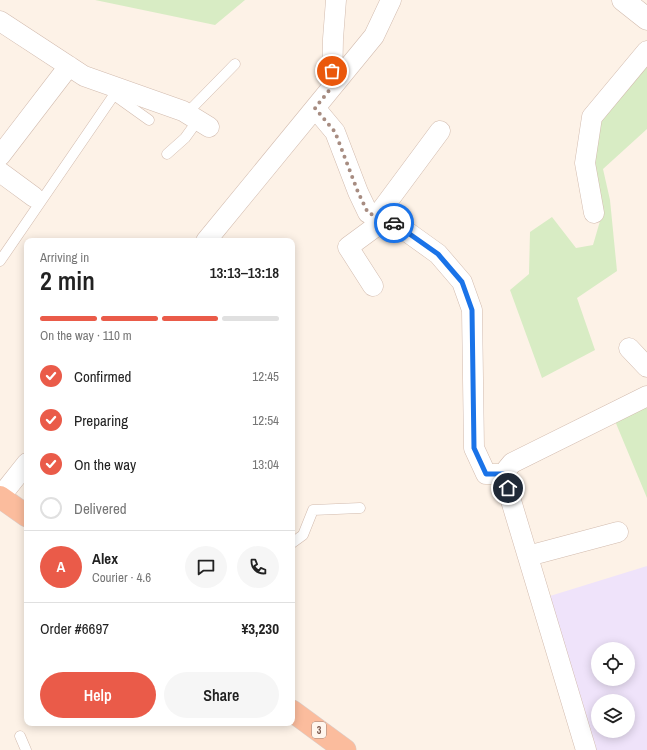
<!DOCTYPE html>
<html lang="en">
<head>
<meta charset="utf-8">
<style>
  :root { --surface:#fff; --page:#f6f6f6; --text:#222; --muted:#767676; --line:#e0e0e0; --accent:#ea5b49 }
  body { margin:0; font-family:"Archivo Narrow",sans-serif; background:var(--page); color:var(--text); height:100vh; display:flex; flex-direction:column; font-size:15px; white-space:nowrap }
  * { box-sizing:border-box; margin:0 }
  p { font-size:13px; color:var(--muted) }
  .icon { flex:none; width:22px; height:22px; fill:none; stroke:currentColor; stroke-width:2; stroke-linecap:round; stroke-linejoin:round }
  .map { position:relative; flex:1; overflow:hidden }
  .drawer { position:absolute; left:24px; top:238px; width:271px; height:488px; display:flex; flex-direction:column; background:var(--surface); border-radius:8px; box-shadow:0 2px 10px #0003 }
  .drawer>* { flex:none }
  .tools { position:absolute; left:591px; top:642px; display:grid; gap:8px }
  .tools a { display:grid; place-items:center; width:44px; height:44px; border-radius:50%; background:var(--surface); box-shadow:0 2px 10px #0003; font-size:20px }
  .pin { position:absolute; display:grid; place-items:center; width:34px; height:34px; color:#fff; margin:-17px; border:2px solid #fff; border-radius:50%; box-shadow:0 1px 4px #0007 }
  .courier { position:absolute; display:grid; place-items:center; width:40px; height:40px; margin:-20px; border:3px solid #1a73e8; border-radius:50%; background:#fff; color:#222; box-shadow:0 1px 5px #0007 }
  .headline em { font-style:normal; font-weight:600 }
  .headline div { display:flex; flex-direction:column-reverse }
  .headline { display:flex; align-items:center; justify-content:space-between; height:68px; padding:0 16px }
  h1 { font-size:26px; font-weight:600; line-height:30px }
  .bar { display:grid; grid-template-columns:repeat(4,1fr); gap:6px 4px; align-content:center; height:48px; padding:0 16px }
  .bar i { height:5px; border-radius:3px; background:var(--line) }
  .bar .on { background:var(--accent) }
  .bar p { grid-column:span 4 }
  .line { display:flex; align-items:center; gap:10px; padding:0 16px; border-top:1px solid var(--line) }
  .line div { flex:1 }
  .round { display:grid; place-items:center; flex:none; width:42px; height:42px; border-radius:21px; background:var(--page) }
  ol { padding:0 16px; list-style:none }
  li { display:flex; align-items:center; gap:12px; height:44px }
  li p { margin-inline-start:auto }
  li .icon { padding:4px; border-radius:50%; background:var(--accent); color:#fff; stroke-width:4 }
  li:last-child { color:var(--muted) }
  li i { width:22px; height:22px; border:2px solid var(--line); border-radius:50% }
  .primary-button { display:flex; gap:8px; margin-top:auto; padding:8px 16px }
  .primary-button a { flex:1; height:46px; border-radius:24px; background:var(--accent); color:#fff; font-size:16px; font-weight:600; line-height:46px; text-align:center }
  .primary-button a+a { background:var(--page); color:var(--text) }
  .map>svg:first-child { display:block }
  .education { fill:#efe3fa; fill-rule:evenodd }
  .green { fill:#d8ecc4 }
  .lines { fill:none; stroke-linecap:round; stroke-linejoin:round }
  .service-casing { stroke:#d2bbae; stroke-width:11 }
  .minor-casing { stroke:#d2bbae; stroke-width:21 }
  .tertiary-casing { stroke:#d2bbae; stroke-width:23 }
  .trunk-casing { stroke:#d9cfcc; stroke-width:23 }
  .service { stroke:#fff; stroke-width:10 }
  .minor { stroke:#fff; stroke-width:20 }
  .tertiary { stroke:#fff; stroke-width:22 }
  .trunk { stroke:#fbbc9d; stroke-width:22 }
  .done { stroke:#a78c81; stroke-width:4; stroke-dasharray:0 7.2 }
  .route { stroke:#1a73e8; stroke-width:5 }
  .labels { text-anchor:middle; stroke-width:3.5; stroke-linejoin:round; paint-order:stroke }
  .shield { fill:#fff6ee; stroke:#a0857b; stroke-width:1 }
  .shield-label { font-size:10px; font-weight:bold; fill:#78554a }
</style>
</head>
<body>
<div class="map">
<svg width="647" height="750" viewBox="0 0 647 750">
  <rect width="100%" height="100%" fill="#fdf2e7"/>
  <path class="education" d="M647 566V750H595L550 596ZM598 649H628V679H598ZM598 701H628V731H598Z"/>
  <path class="green" d="M95 0H245L215 25Z
    M647 66V129L603 169 610 200 617 271 577 298 595 350 542 378 510 290 529 274 530 232 552 217 576 248 593 245 600 221 593 168 600 120Z
    M647 407V498L615 421Z"/>
  <g class="lines">
    <g class="service-casing">
      <path id="service" d="M114 95 149 120
        M187 113 235 64
        M167 154 185 138 198 120
        M0 261 118 89
        M292 543 303 535 313 510 360 508
        M20 736 26 750"/>
    </g>
    <g class="minor-casing">
      <path id="minor" d="M0 21 84 76 183 111 209 127
        M332 87 333 39 336 0
        M315 108 335 132 358 192 368 213 392 221 438 254 462 282 472 310 474 448 486 474H503
        M0 156 69 66
        M0 172 34 197
        M594 213 585 163 592 117 647 51
        M377 216 440 131
        M206 241 374 36 391 0
        M373 286 348 247 386 219
        M629 348 647 367
        M0 497 27 463
        M528 556 618 532
        M586 750 503 474 512 463 647 396"/>
    </g>
    <g class="tertiary-casing">
      <path id="tertiary" d="M623 0 647 19"/>
    </g>
    <g class="trunk-casing">
      <path id="trunk" d="M0 497 27 516
        M292 711 345 750"/>
    </g>
    <use href="#service" class="service"/>
    <use href="#minor" class="minor"/>
    <use href="#tertiary" class="tertiary"/>
    <use href="#trunk" class="trunk"/>
  </g>
  <g class="lines">
    <path class="done" d="M332 71V87L315 108 335 132 358 192 368 213 394 223"/>
    <path class="route" d="M394 223 438 254 462 282 472 310 474 448 486 474H504L508 488"/>
  </g>
  <g class="labels">
    <rect class="shield" x="312" y="722" width="14" height="16" rx="3"/>
    <g class="shield-label">
      <text x="319" y="734">3</text>
    </g>
  </g>
</svg>
<div class="tools">
<a><svg class="icon" aria-label="locate" viewBox="0 0 24 24"><circle cx="12" cy="12" r="6"/><path d="M12 2v4M12 18v4M2 12h4M18 12h4"/></svg></a>
<a><svg class="icon" aria-label="layers" viewBox="0 0 24 24"><path d="M12 4l9 5-9 5-9-5zM3 14l9 5 9-5"/></svg></a>
</div>
<div class="pin" style="left:332px;top:71px;background:#ea580c"><svg class="icon" aria-label="bag" viewBox="0 0 24 24"><path d="M5 8h14l-1 12H6zM9 8a3 3 0 0 1 6 0"/></svg></div>
<div class="pin" style="left:508px;top:488px;background:#1f2937"><svg class="icon" aria-label="home" viewBox="0 0 24 24"><path d="M3 11l9-7 9 7M6 9v11h12V9"/></svg></div>
<div class="courier" style="left:394px;top:223px"><svg class="icon" aria-label="car" viewBox="0 0 24 24"><path d="M5 17H2v-5l4-1 3-4h7l3 4 3 1v5h-3M9 17h6M6 11h13"/><circle cx="7" cy="17" r="2"/><circle cx="17" cy="17" r="2"/></svg></div>
<section class="drawer">
<div class="headline"><div><h1>2 min</h1><p>Arriving in</p></div><em>13:13–13:18</em></div>
<div class="bar"><i class="on"></i><i class="on"></i><i class="on"></i><i></i><p>On the way · 110 m</p></div>
<ol>
<li><svg class="icon" aria-label="check" viewBox="0 0 24 24"><path d="M5 12l5 5 9-10"/></svg>Confirmed<p>12:45</p></li>
<li><svg class="icon" aria-label="check" viewBox="0 0 24 24"><path d="M5 12l5 5 9-10"/></svg>Preparing<p>12:54</p></li>
<li><svg class="icon" aria-label="check" viewBox="0 0 24 24"><path d="M5 12l5 5 9-10"/></svg>On the way<p>13:04</p></li>
<li><i></i>Delivered</li>
</ol>
<div class="line" style="height:72px"><b class="round" style="background:var(--accent);color:#fff">A</b><div><b>Alex</b><p>Courier · 4.6</p></div><a class="round"><svg class="icon" aria-label="chat" viewBox="0 0 24 24"><path d="M4 5h16v11H9l-5 4z"/></svg></a><a class="round"><svg class="icon" aria-label="phone" viewBox="0 0 24 24"><path d="M5 4h4l2 5-3 2q2 4 5 5l2-3 5 2v4C11 20 4 13 5 4z"/></svg></a></div>
<div class="line" style="height:52px"><div>Order #6697</div><b>¥3,230</b></div>
<div class="primary-button"><a>Help</a><a>Share</a></div>
</section>
</div>
</body>
</html>
